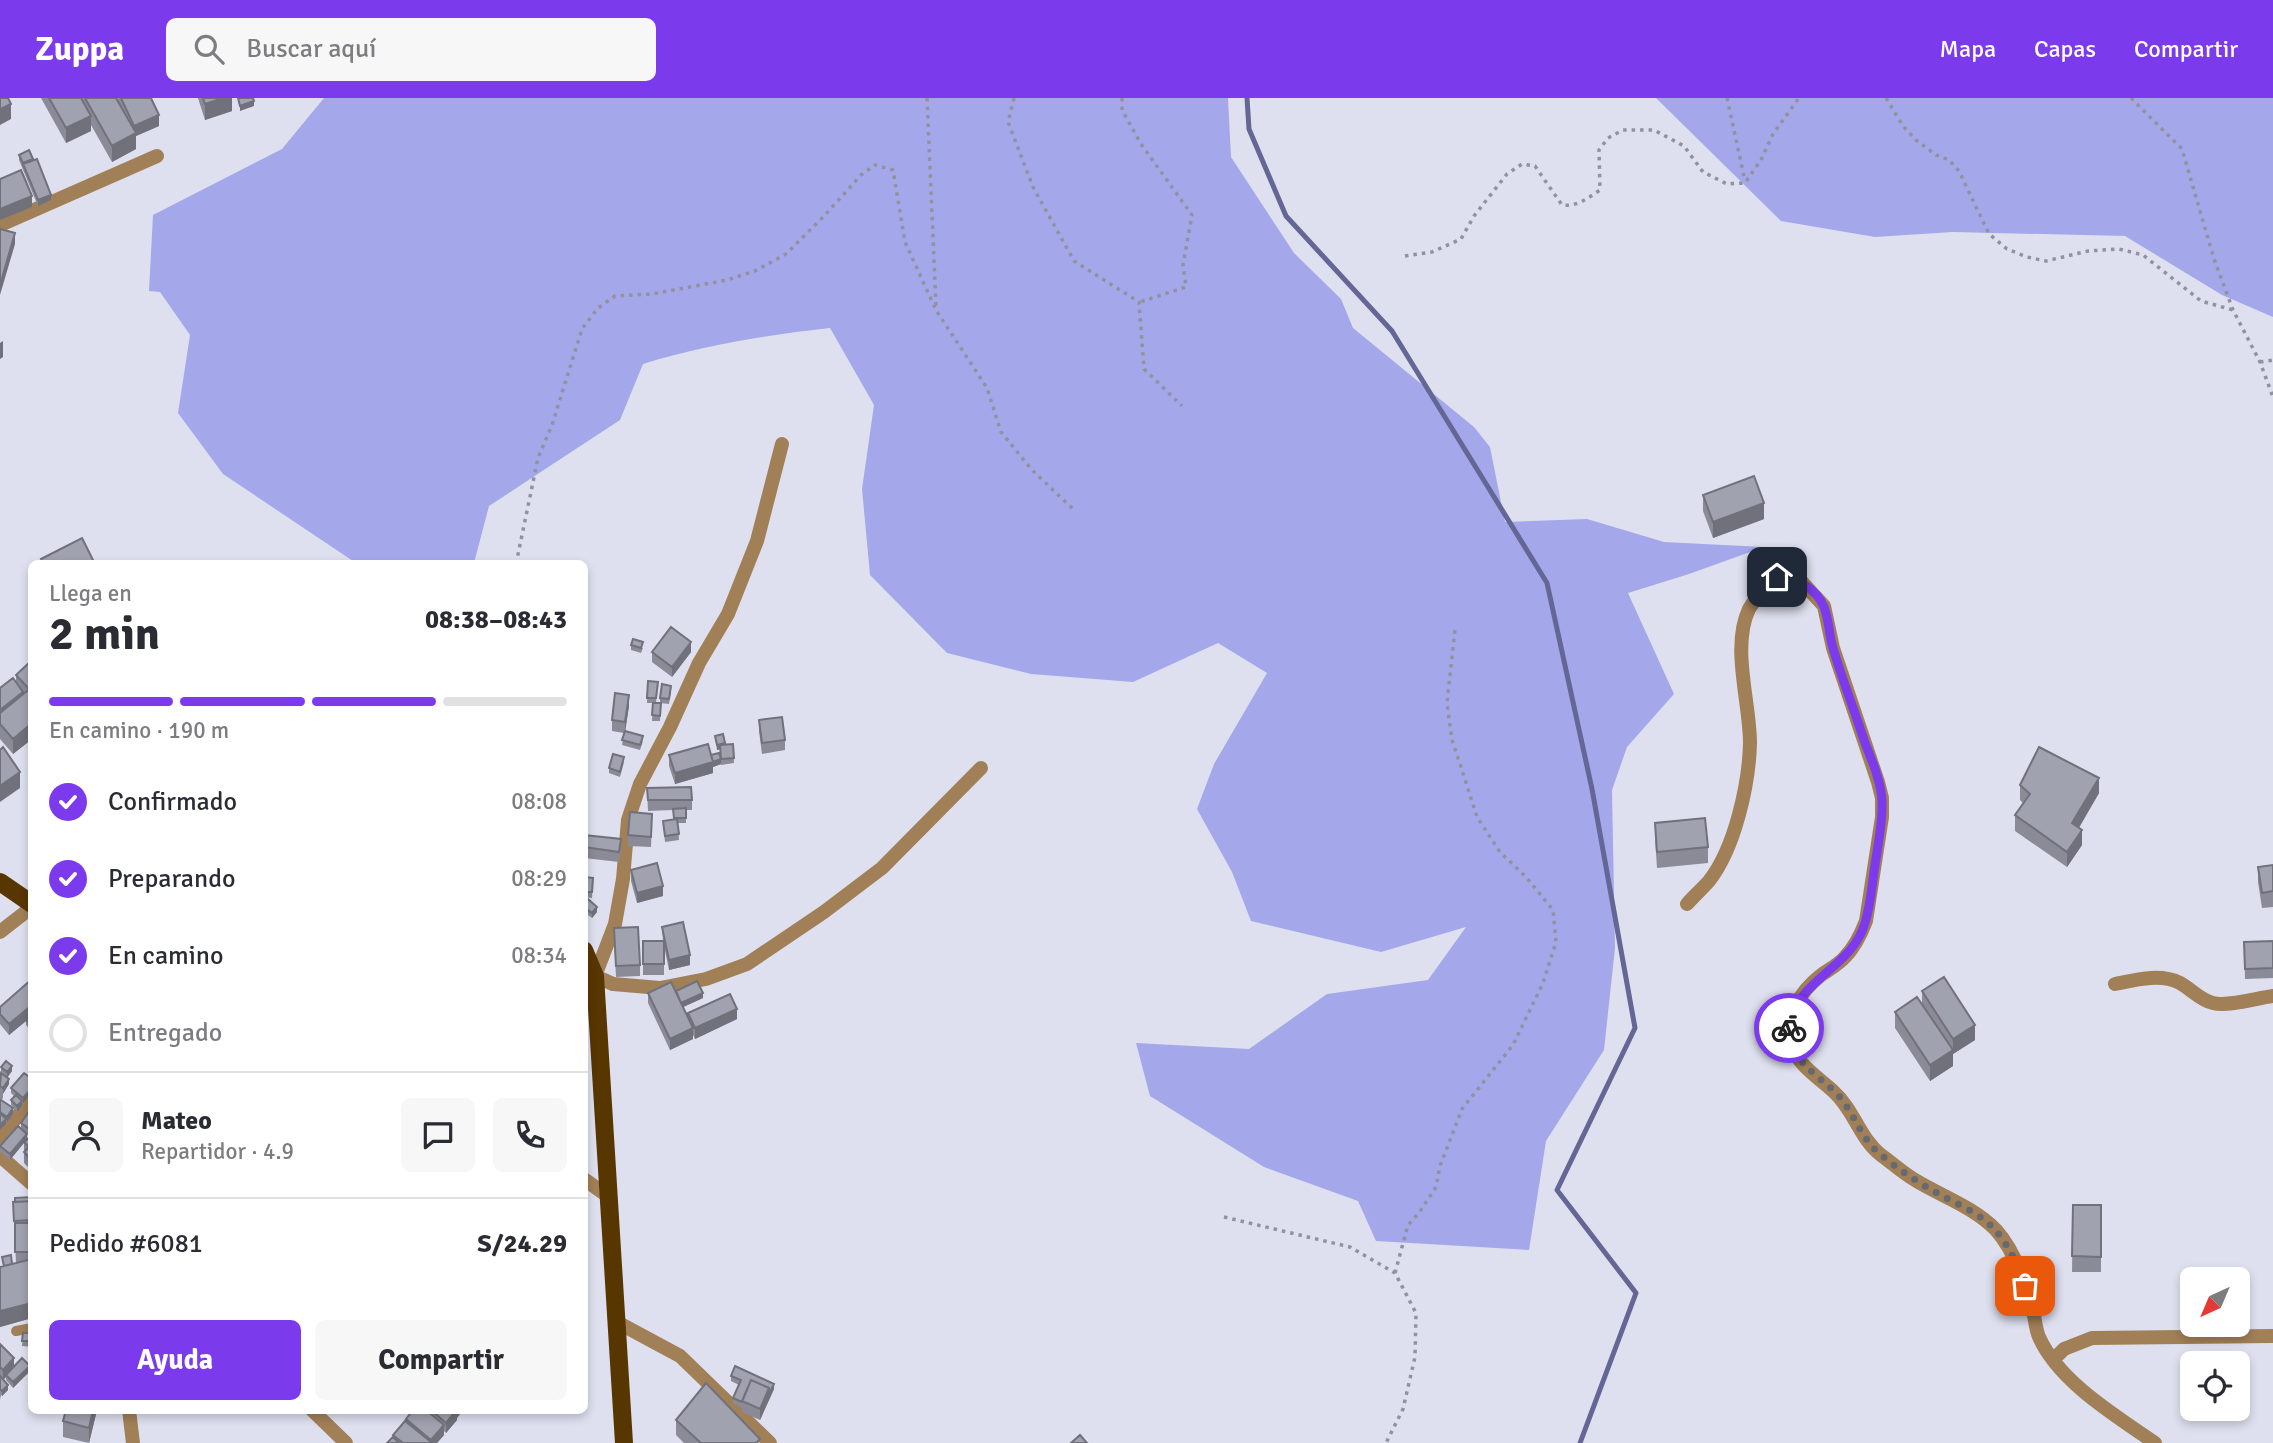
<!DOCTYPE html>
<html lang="es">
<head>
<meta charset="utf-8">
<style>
  :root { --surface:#fff; --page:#f7f7f7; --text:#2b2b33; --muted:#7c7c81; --line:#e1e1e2; --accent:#7c3aed }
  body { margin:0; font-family:Signika,sans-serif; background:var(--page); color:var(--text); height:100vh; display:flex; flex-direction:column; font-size:26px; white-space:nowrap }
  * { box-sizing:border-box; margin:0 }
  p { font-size:23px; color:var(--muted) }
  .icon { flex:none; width:38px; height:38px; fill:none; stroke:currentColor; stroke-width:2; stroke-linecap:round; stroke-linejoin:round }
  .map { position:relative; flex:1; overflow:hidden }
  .side { position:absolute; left:28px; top:462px; width:560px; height:854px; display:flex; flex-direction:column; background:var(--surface); border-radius:10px; box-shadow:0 4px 10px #0003 }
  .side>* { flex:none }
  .needle { width:46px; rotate:224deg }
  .controls { position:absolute; left:2180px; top:1169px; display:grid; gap:14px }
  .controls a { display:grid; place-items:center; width:70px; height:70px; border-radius:10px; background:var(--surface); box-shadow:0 4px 10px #0003; font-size:35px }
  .pin { position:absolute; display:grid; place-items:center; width:60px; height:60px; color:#fff; margin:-30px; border-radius:14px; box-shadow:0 4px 10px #0006 }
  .courier { position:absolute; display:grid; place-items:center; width:70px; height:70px; margin:-35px; border:5px solid #7c3aed; border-radius:50%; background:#fff; color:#222; box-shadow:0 2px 9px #0007 }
  .head em { font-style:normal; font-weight:700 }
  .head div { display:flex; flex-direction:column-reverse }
  .head { display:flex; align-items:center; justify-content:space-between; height:119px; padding:0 21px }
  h1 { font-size:46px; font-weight:700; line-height:52px }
  .bar { display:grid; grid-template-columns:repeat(4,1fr); gap:10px 7px; align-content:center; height:84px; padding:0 21px }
  .bar i { height:9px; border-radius:5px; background:var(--line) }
  .bar .current { background:var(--accent) }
  .bar p { grid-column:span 4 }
  .line { display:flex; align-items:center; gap:18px; padding:0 21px; border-top:2px solid var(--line) }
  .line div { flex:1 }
  .round { display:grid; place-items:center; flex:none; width:74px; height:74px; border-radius:10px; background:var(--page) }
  ol { padding:0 21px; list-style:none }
  li { display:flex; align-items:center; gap:21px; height:77px }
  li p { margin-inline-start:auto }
  li .icon { padding:7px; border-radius:50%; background:var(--accent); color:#fff; stroke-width:4 }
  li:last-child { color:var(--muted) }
  li i { width:38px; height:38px; border:4px solid var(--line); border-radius:50% }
  .button { display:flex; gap:14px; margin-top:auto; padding:14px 21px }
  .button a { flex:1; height:80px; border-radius:10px; background:var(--accent); color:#fff; font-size:28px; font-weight:700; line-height:80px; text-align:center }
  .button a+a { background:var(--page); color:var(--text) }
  header { display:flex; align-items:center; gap:42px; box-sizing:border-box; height:98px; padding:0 35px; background:var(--accent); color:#fff }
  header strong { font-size:33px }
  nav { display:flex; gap:38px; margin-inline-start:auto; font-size:24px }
  .search { width:490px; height:63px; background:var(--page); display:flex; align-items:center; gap:18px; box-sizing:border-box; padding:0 24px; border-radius:10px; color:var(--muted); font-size:26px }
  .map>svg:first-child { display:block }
  .forest { fill:#a4a8eb }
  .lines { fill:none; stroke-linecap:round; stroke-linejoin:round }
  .stream { stroke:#646695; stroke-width:5 }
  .path { stroke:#91929d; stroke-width:3.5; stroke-dasharray:3.5 5; stroke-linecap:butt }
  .lane { stroke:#a28057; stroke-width:10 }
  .street { stroke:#a28057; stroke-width:14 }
  .primary { stroke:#583600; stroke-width:18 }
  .wall { fill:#8a8b97; fill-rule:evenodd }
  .shaded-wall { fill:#71717b }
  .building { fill:#a1a2b0; stroke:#71717b; stroke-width:2 }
  .done { stroke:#676870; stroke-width:7; stroke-dasharray:0 12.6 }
  .route { stroke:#7c3aed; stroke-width:9 }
</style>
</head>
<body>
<header>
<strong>Zuppa</strong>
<div class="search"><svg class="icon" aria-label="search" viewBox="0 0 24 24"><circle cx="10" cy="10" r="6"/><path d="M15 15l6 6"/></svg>Buscar aquí</div>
<nav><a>Mapa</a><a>Capas</a><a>Compartir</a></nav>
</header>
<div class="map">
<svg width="2273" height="1345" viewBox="0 0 2273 1345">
  <rect width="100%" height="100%" fill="#dfe0ef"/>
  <path class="forest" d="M324 0H1228L1231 59 1294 155 1341 201 1353 230 1474 329 1490 349 1505 424 1587 421 1664 444 1764 449 1689 476 1628 495 1674 596 1627 649 1612 692 1615 850 1604 952 1546 1043 1529 1152 1376 1143 1358 1103 1264 1069 1150 998 1136 945 1249 951 1327 896 1428 882 1466 829 1381 854 1251 823 1232 774 1197 711 1214 666 1267 575 1218 545 1133 584 1031 576 947 555 870 477 862 391 874 307 830 230C767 237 703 247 643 266L620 322 489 408 474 465H356L223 376 178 315 190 237 160 194 149 193 153 117 282 51Z
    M1656 0H2273V219L2222 197 2125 138 1953 134 1875 139 1781 123Z"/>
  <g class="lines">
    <path class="stream" d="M1247 0 1249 31 1286 118 1392 233 1547 485 1592 691 1635 930 1557 1092 1636 1195 1580 1345"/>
    <path class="path" d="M927 0 936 208
      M1014 0 1008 24 1033 89 1074 163 1139 204 1144 271 1182 308
      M1122 0V12L1141 46 1192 117 1183 167 1186 189 1140 204
      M1727 0 1745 83
      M1886 0 1903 28 1916 42 1936 57 1949 62 1959 73 1989 136 2007 151 2027 159 2046 163 2088 153 2119 151 2143 157 2201 203 2233 212
      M2131 0 2182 51 2214 161 2233 212 2260 264 2273 299
      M1405 158 1432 154 1461 141 1474 118 1507 76 1522 66 1535 68 1562 107C1577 109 1588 100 1600 92L1599 52 1608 40 1623 32H1654L1684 48 1703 74 1727 86 1745 85 1761 62 1773 36 1799 0
      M2260 264 2273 262
      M516 466 538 360 552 327 582 231 598 210 615 198 652 196 727 182 755 173 786 156 826 116 861 77 875 67 893 72 905 144 936 212 987 290 1001 334 1032 372 1074 412
      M1224 1119 1350 1149 1395 1175 1416 1215 1415 1259 1403 1311 1386 1345
      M1395 1175 1408 1127 1419 1115 1436 1089 1440 1068 1462 1011 1513 947 1543 885 1556 844 1553 812 1527 780 1500 754 1477 719 1461 669 1452 642 1447 605 1455 531"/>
    <path class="lane" d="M16 1233 32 1230"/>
    <path class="street" d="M0 127 157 58
      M782 346 757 443 728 516 699 565 670 629 640 686 628 722 623 781 615 826 595 878 613 886 660 890 706 881 747 866 824 814 882 770 981 670
      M1687 806C1694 798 1702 791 1709 783 1735 750 1749 686 1750 645 1750 604 1731 549 1749 511 1756 499 1767 488 1777 479H1790L1801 483 1824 508 1833 550 1878 684 1882 700V719L1866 823C1861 836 1855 849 1845 859 1838 867 1828 872 1820 878 1801 893 1785 918 1790 942 1794 965 1818 979 1834 994 1854 1012 1860 1041 1881 1057 1892 1065 1903 1075 1915 1082 1941 1098 1974 1109 1996 1132 2014 1152 2025 1183 2032 1208 2035 1218 2035 1230 2039 1239 2059 1284 2116 1318 2155 1345
      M0 834 32 809
      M2115 886C2135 882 2160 875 2180 885 2191 891 2200 902 2213 905 2228 909 2257 900 2273 898
      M0 1040 32 1000
      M0 1058 32 1086
      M584 1081 609 1099
      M615 1223 680 1258 770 1345
      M2053 1262 2064 1251 2092 1240 2273 1238
      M129 1312 133 1345
      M312 1312 346 1345"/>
    <path class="primary" d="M0 784 32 806
      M584 852 595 878 624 1345"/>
  </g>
  <path class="wall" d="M41 0H151L159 28 136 38V51L112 64 91 27V33L66 45Z
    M198 0H232V13L205 22Z
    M19 57 33 63 51 102 38 108 19 62Z
    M1703 397 1764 421 1713 440 1703 413Z
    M631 547 643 550 641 555 631 552Z
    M652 554H691L672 579 652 564Z
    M32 568V641L13 656 0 641V590L16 585V577Z
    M648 583 658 584 656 605H661L660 623H652L653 605H647Z
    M671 593 669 606 660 605V600Z
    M629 608 625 633 643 643 640 652 622 647 624 635 612 633V622Z
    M759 622 785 642V652L762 656 759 633Z
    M715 638 725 647 733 646 734 665 721 667 720 651 717 652Z
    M669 657H711L721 666 713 669V675L675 686 669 668Z
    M624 664 620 679 609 675V670Z
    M2020 687 2099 695 2079 730 2082 747 2067 769 2015 733V717L2023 705 2020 702Z
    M647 690 692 702V712H686V725H678L679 742 665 744 663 723 674 722 673 712 648 713Z
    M1655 725 1708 749V765L1657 770 1655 740Z
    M652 726 651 749 628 748V737Z
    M584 737 621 751 619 764 584 760Z
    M2273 767V809L2262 810 2258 784V769Z
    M631 772 663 798 637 805 631 783Z
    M584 779 593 780 592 800 584 799Z
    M584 805 597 814 592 820 584 814Z
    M662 829 690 867 669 872 664 848V877H643V843H663Z
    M614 840 640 867V878L616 879Z
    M2273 843V880L2245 881 2244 844Z
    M32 881V934L26 927V923L9 937 0 926V909Z
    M676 893 703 900 683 909 688 919V915L737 921 695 941 693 937V941L670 952 648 905V895Z
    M1922 893 1975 942 1953 956V968L1930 983 1895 930V914L1922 906Z
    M1 969 12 973 7 979 9 986 3 995V1000L1 1002 13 1016 0 1032V976L4 977 1 974Z
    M32 981V995L22 1005V1008L17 1014 11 1007V1002L14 998 11 995V990Z
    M32 1018V1073L24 1065V1045L10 1062 0 1053V1048L21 1030V1025ZM21 1031 31 1038 27 1041Z
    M32 1099V1220L0 1229V1169L3 1168 2 1159 12 1166 16 1165 13 1104Z
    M2073 1107H2101V1174H2072Z
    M23 1235H32V1249L22 1248Z
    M0 1246 14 1268 30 1273 13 1290 6 1282V1279L4 1281 8 1292 2 1298 1 1297 0 1302Z
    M731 1278 774 1291 760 1322 742 1314V1310L733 1305V1300L739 1287 731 1283Z
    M66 1312H97L89 1345 63 1339V1323Z
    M413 1312H463L457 1320V1322L446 1335 444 1333V1337L437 1345H387L393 1340V1337L406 1324V1321Z
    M676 1322 760 1345H684L676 1337Z"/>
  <path class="shaded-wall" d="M223 0H232V13L205 22V6Z
    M254 3V8L240 13V8Z
    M11 6V21L0 27V11Z
    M159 17V28L136 38V51L112 64V48L134 36V28Z
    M91 18V33L66 45V30Z
    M51 97V102L38 108V102Z
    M32 98V109L0 122V111Z
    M15 135V146L0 197V187Z
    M3 243V259L0 261V245Z
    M1764 405V421L1713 440V424Z
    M691 544V554L672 579V569Z
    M23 594V604L0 623V612Z
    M629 597V608L625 635V624Z
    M32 625V641L13 656V641Z
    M725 645V650L717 652V647Z
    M721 661V666L713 669V675L675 686V675Z
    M20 674V690L0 704V688Z
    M2099 680V695L2072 741V725Z
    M2082 732V747L2067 769V754Z
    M663 788V798L637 805V795Z
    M597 809V814L592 820V815Z
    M690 857V867L669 872V862Z
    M703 895V900L681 910V905Z
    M32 907V918L9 937V926Z
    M737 911V921L695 941V930Z
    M1975 927V942L1953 956V968L1930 983V967L1953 952V941Z
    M693 930V941L670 952V941Z
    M12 968V973L7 980V974Z
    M9 981V986L3 996V990Z
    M32 990V995L23 1005V1000Z
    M22 1003V1008L17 1014V1008Z
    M13 1010V1016L7 1024V1019Z
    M6 1021V1026L0 1032V1027Z
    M27 1036V1041L10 1062V1056Z
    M32 1205V1220L0 1229V1213Z
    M14 1260V1271L6 1277V1279L3 1282V1272Z
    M30 1268V1273L13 1290V1284Z
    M774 1286V1291L760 1322V1311L769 1290Z
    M8 1287V1292L2 1298V1293Z
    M93 1312H97L89 1345V1330Z
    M457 1312H463L457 1320Z
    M457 1312V1322L446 1335V1325Z
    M444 1327V1337L437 1345H431V1342Z"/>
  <path class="building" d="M0 0H8L11 6 0 11Z
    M49 0H81L91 18 66 30Z
    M85 0H116L136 35 112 48Z
    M121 0H151L159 17 134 28Z
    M203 0H223L205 6Z
    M238 0H253L254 3 240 8Z
    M29 52 33 61 23 65 19 57Z
    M37 61 51 97 38 102 23 66Z
    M21 72 32 98 0 111V81Z
    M0 131 15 135 0 187Z
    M1754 378 1764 405 1713 424 1703 397Z
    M82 440 95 466H44L41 461Z
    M671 529 691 544 672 569 652 554Z
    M633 541 643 544 641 550 631 547Z
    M29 565 32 568V589L29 591 16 577Z
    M13 580 23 594 0 612V590Z
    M648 583 658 584 656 600H647Z
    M662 586 671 588 669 601 660 600Z
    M32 589V625L13 641 0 626V615Z
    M615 595 629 597 625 624 612 622Z
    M653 605H661L660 618 652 617Z
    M782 619 785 642 762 645 759 622Z
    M625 633 643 638 640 647 622 642Z
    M723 636 725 645 717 647 715 638Z
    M708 646 713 664 675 675 669 657Z
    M733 646 734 660 721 661 720 647Z
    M3 649 20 674 0 688V652Z
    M2039 649 2099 680 2072 725 2082 732 2067 754 2015 717 2030 696 2020 687Z
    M719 655 721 661 713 664 711 657Z
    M613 656 624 659 620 674 609 670Z
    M691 689 692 702H648L647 690Z
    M686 710V720H674L673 711Z
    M630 714 652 716 651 739 628 737Z
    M1705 720 1708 749 1657 754 1655 725Z
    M677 721 679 736 665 738 663 723Z
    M584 737 621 741 619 754 584 749Z
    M657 765 663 788 637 795 631 772Z
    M2273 767V793L2262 795 2258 769Z
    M584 779 593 780 592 794H584Z
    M588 801 597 809 592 815 584 809V805Z
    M683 824 690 857 669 862 662 829Z
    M638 829 640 867 616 868 614 830Z
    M643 843H664V866H643Z
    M2273 843V870L2245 871 2244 844Z
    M1944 879 1975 927 1953 941 1922 893Z
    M32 881V907L9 926 0 916V909Z
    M697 883 703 895 681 905 676 893Z
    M671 884 693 930 670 941 648 895Z
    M730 896 737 911 695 930 688 915Z
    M1917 899 1953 952 1930 967 1895 914Z
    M32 917V928L26 922Z
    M6 963 12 968 7 974 1 969Z
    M1 975 9 981 3 990 0 988Z
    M24 975 32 981V990L23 1000 11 990Z
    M16 997 22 1003 17 1008 11 1002Z
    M0 1002H1L13 1010 7 1019 0 1014Z
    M0 1015 6 1021 0 1027Z
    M28 1015 32 1018V1033L21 1025Z
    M18 1028 27 1036 10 1056 0 1048Z
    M32 1037V1063L24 1054 29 1049 24 1044Z
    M32 1099V1103L15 1104V1100Z
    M32 1103V1122L14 1123 13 1104Z
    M2073 1107H2101V1159L2072 1158Z
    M15 1125H32V1154H15Z
    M11 1157 12 1166 4 1168 2 1159Z
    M32 1161V1205L0 1213V1169Z
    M23 1235H32V1243H22Z
    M0 1246 14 1260 3 1272 0 1269Z
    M22 1260 30 1268 13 1284 6 1277Z
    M735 1268 774 1286 769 1296V1290L751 1282 742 1304 733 1300 741 1282 731 1278Z
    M0 1278 8 1287 2 1293 0 1291Z
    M751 1282 769 1290 760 1311 742 1303Z
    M706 1285 760 1341 756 1345H701L676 1322Z
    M66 1312H93L89 1330 63 1323Z
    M413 1312H426L444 1327 431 1342 406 1321Z
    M431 1312H456L446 1325Z
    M405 1323 431 1344 430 1345H403L393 1337Z
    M1080 1337 1087 1345H1071Z
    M393 1339 399 1345H387Z"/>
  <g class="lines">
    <path class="done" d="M1789 930C1790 963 1816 975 1837 996 1854 1014 1861 1041 1880 1056 1898 1071 1917 1084 1937 1095 1957 1106 1980 1115 1995 1132 2009 1147 2019 1170 2025 1188"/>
    <path class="route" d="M1777 479C1796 479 1816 490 1824 509 1829 521 1829 537 1833 550 1842 581 1854 611 1864 642 1871 661 1881 682 1882 703 1883 724 1878 746 1875 767 1872 786 1871 806 1865 825 1851 872 1797 879 1789 930"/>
  </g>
</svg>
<div class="controls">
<a><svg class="needle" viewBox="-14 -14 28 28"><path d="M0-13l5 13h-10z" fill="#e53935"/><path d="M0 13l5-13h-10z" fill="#7c7c81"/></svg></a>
<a><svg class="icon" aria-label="locate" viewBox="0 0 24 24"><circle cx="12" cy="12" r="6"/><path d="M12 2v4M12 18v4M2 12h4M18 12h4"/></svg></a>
</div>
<div class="pin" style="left:2025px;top:1188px;background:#ea580c"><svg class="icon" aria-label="bag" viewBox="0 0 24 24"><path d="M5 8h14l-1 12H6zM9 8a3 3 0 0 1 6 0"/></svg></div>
<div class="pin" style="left:1777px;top:479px;background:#1f2937"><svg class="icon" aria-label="home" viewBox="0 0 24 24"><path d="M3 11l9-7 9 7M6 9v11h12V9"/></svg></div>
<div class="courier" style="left:1789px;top:930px"><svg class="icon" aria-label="bike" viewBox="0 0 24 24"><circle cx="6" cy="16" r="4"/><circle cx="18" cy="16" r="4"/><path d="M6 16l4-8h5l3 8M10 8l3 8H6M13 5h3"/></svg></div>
<section class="side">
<div class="head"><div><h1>2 min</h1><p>Llega en</p></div><em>08:38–08:43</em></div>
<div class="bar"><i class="current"></i><i class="current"></i><i class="current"></i><i></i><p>En camino · 190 m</p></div>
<ol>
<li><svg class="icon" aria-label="check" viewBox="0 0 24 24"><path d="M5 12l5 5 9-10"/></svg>Confirmado<p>08:08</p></li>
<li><svg class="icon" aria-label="check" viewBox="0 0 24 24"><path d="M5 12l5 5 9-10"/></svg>Preparando<p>08:29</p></li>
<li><svg class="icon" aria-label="check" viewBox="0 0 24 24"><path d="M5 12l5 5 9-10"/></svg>En camino<p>08:34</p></li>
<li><i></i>Entregado</li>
</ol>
<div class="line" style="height:126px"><a class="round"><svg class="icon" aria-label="person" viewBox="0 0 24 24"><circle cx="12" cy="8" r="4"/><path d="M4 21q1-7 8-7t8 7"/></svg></a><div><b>Mateo</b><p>Repartidor · 4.9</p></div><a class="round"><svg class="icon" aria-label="chat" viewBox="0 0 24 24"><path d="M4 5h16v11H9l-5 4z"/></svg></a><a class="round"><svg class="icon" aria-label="phone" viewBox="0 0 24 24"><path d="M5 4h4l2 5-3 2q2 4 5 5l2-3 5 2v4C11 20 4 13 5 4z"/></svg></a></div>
<div class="line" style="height:91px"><div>Pedido #6081</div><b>S/24.29</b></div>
<div class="button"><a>Ayuda</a><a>Compartir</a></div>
</section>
</div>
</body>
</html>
